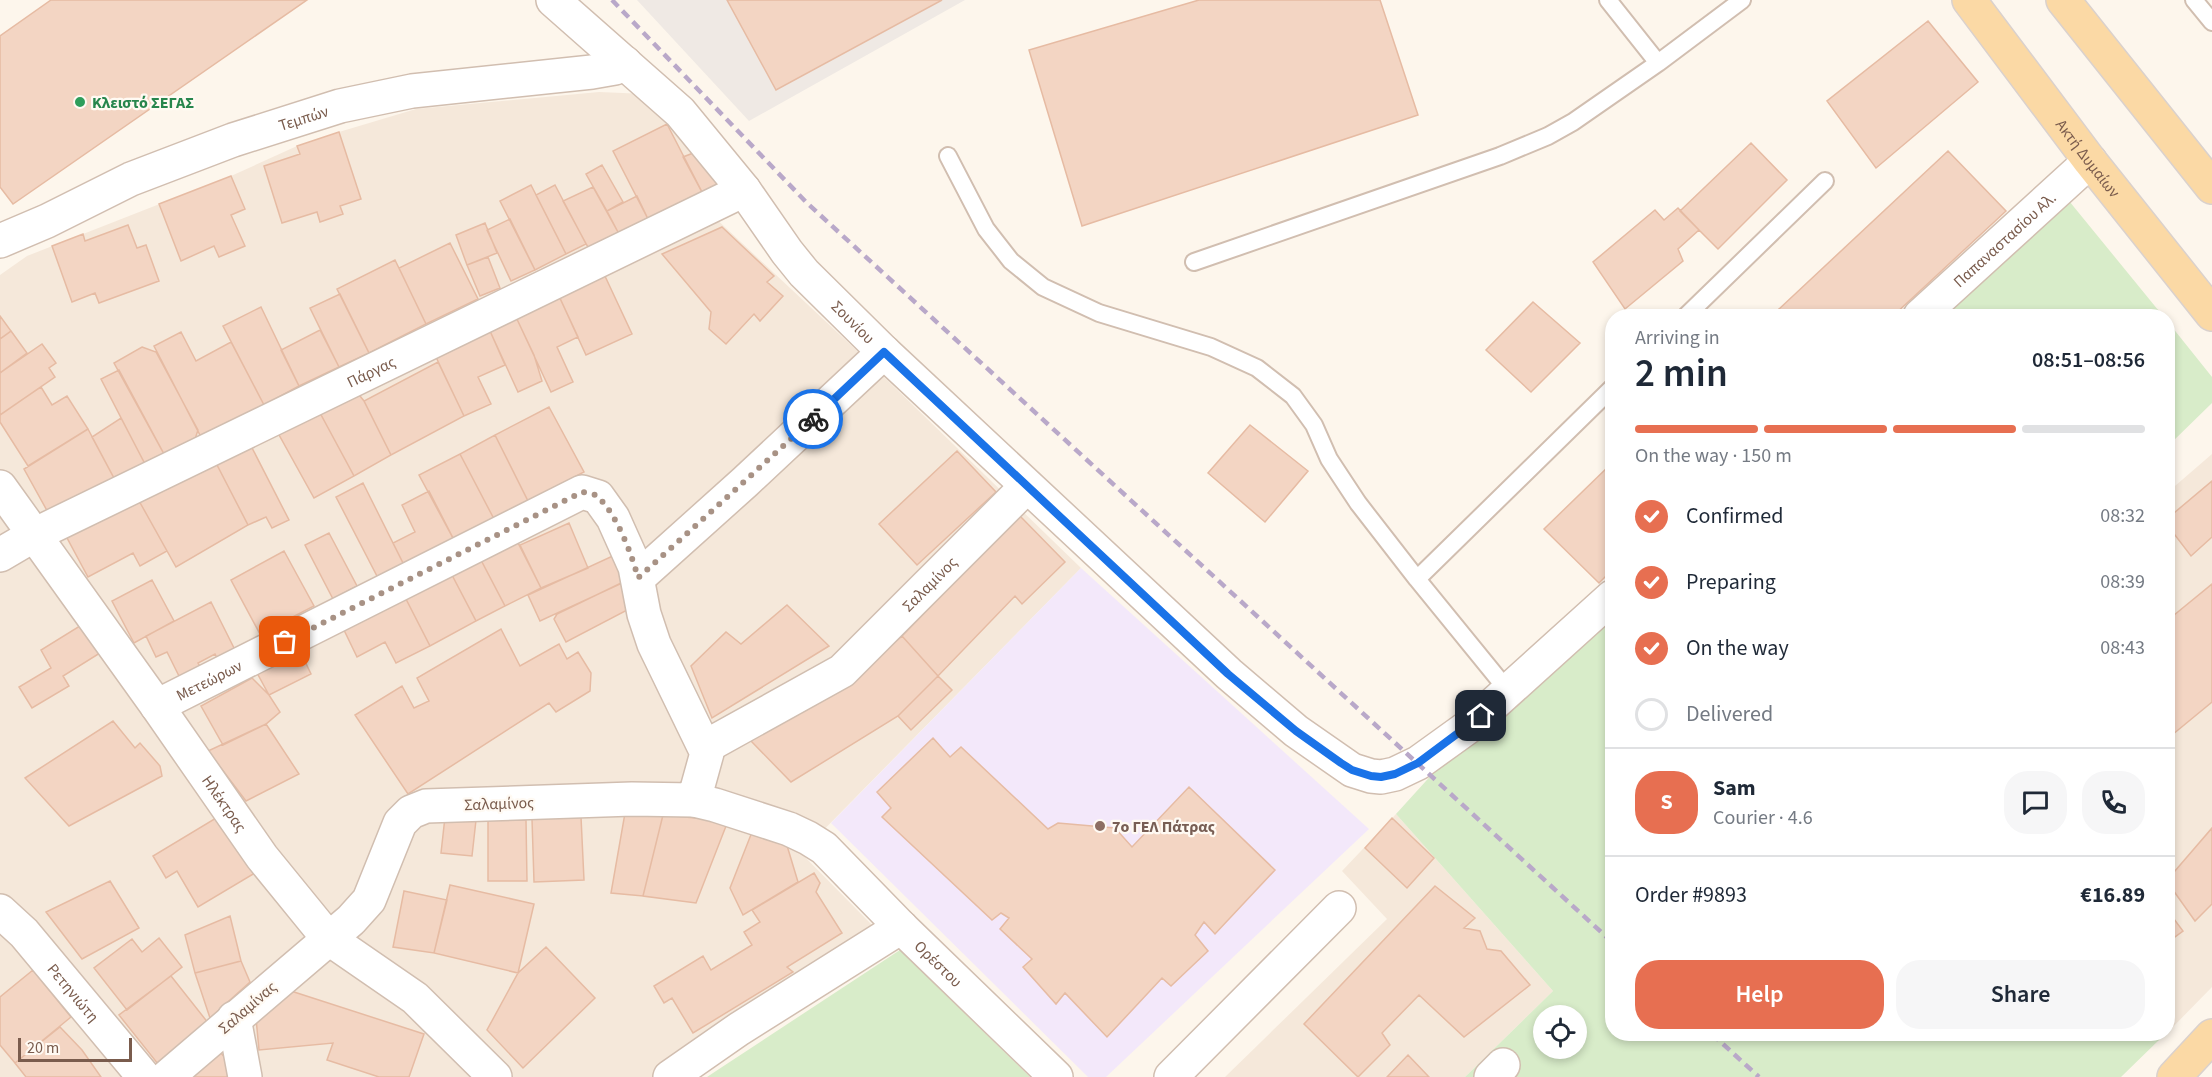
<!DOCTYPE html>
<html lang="en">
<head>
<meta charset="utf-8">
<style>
  :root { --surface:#fff; --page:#f6f6f7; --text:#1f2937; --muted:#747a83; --line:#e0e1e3; --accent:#e76f51 }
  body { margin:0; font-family:"Source Sans 3",sans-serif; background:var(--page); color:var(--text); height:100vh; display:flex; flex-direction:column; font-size:22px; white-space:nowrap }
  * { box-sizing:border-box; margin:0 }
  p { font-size:20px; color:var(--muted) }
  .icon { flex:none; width:33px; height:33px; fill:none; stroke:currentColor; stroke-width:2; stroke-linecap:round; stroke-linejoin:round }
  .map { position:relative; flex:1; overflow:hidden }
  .side { position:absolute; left:1605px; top:309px; width:570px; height:732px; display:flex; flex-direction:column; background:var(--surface); border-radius:24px; box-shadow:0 3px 9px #0003 }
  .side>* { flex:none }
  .buttons { position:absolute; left:1533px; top:1005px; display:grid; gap:12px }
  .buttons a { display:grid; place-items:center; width:54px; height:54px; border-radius:50%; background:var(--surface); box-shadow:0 3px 9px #0003; font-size:30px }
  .scale { position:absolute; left:18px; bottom:15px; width:114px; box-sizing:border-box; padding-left:6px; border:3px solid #7a5c4d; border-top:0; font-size:16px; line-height:21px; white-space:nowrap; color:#7a5c4d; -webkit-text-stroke:4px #fffaf3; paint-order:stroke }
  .pin { position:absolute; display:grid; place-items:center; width:51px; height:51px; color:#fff; margin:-26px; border-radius:12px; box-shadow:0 3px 9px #0006 }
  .courier { position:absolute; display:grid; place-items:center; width:60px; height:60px; margin:-30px; border:4px solid #1a73e8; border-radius:50%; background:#fff; color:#222; box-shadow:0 2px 8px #0007 }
  .overview em { font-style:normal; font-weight:600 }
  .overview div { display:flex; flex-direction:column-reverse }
  .overview { display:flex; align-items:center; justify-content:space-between; height:102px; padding:0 30px }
  h1 { font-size:39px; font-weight:600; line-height:45px }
  .bar { display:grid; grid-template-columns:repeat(4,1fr); gap:9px 6px; align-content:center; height:72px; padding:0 30px }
  .bar i { height:8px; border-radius:4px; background:var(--line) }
  .bar .current { background:var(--accent) }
  .bar p { grid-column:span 4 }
  .line { display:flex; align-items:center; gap:15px; padding:0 30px; border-top:2px solid var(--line) }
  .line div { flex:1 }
  .round { display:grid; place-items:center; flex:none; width:63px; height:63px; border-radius:24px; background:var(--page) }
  ol { padding:0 30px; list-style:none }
  li { display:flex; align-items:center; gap:18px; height:66px }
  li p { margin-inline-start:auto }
  li .icon { padding:6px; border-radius:50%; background:var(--accent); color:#fff; stroke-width:4 }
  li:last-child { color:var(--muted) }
  li i { width:33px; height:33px; border:3px solid var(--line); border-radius:50% }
  .button { display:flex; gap:12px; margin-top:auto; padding:12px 30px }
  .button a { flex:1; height:69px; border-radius:24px; background:var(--accent); color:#fff; font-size:24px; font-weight:600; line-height:69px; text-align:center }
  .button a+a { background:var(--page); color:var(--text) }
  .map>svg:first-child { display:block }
  .residential { fill:#f5e8da }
  .industrial { fill:#efe9e4 }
  .education { fill:#f3e8fa }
  .green { fill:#d8ecc9; fill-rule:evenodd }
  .building { fill:#f3d5c3; stroke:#e6bba3; stroke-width:1.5 }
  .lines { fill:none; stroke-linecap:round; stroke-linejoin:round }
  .service-casing { stroke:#d1beb0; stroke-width:20 }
  .minor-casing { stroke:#d1beb0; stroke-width:36 }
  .primary-casing { stroke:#dad1cd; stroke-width:36 }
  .service { stroke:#fff; stroke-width:16 }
  .minor { stroke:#fff; stroke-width:33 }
  .primary { stroke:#fbd9a5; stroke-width:33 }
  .rail { stroke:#b9a8c9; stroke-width:4.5; stroke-dasharray:9 6; stroke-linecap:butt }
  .done { stroke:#a89285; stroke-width:6; stroke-dasharray:0 10.8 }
  .route { stroke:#1a73e8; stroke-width:8 }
  .leisure-dot { fill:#2e9e5b; stroke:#fffaf3; stroke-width:2 }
  .education-dot { fill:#8d6e63; stroke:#fffaf3; stroke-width:2 }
  .labels { text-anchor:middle; stroke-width:4.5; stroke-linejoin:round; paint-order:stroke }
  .leisure-label { font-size:16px; font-weight:bold; fill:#27864d; stroke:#fffaf3; text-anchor:start }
  .street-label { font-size:16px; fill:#7a5c4d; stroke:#fffaf3 }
  .education-label { font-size:16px; font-weight:bold; fill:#785e54; stroke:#fffaf3; text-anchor:start }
</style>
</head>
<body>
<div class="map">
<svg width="2212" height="1077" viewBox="0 0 2212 1077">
  <rect width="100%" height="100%" fill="#fdf6ec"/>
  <path class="residential" d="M599 92 646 94 696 152 695 199 854 348 1081 568 801 853 873 926 654 1077H0V275L27 256 231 176 297 146 339 132 416 109Z
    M2212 454V987L2168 1032V492Z
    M1396 814 1553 991 1465 1077H1225L1387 919 1342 871Z"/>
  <path class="industrial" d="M637 0H965L749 121Z"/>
  <path class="education" d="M1081 568 1369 829 1106 1077H1088L831 823Z"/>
  <path class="green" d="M2065 196 2163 316H1934Z
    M2168 322 2212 377V403L2168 446Z
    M1612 612V1034H2156L2160 1039 2121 1077H1465L1553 991 1396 814 1455 749ZM1544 1016H1576V1048H1544Z
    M900 950 1030 1077H707L716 1071Z"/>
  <path class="building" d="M51 0H307L13 204 0 187V36Z
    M727 0H942L776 90Z
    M1199 0H1380L1418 115 1082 226 1029 50Z
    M1928 21 1978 82 1876 168 1827 101Z
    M667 124 703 194 648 219 613 151Z
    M339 132 361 199 340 206 343 214 320 222 317 212 282 223 264 166 300 154 297 146Z
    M1751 143 1787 180 1718 249 1680 211Z
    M1948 151 2006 211 1893 316H1787L1779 309Z
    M696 152 726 184 703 194 683 157Z
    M602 165 623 202 607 211 586 174Z
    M231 176 245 209 231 215 245 246 219 257 214 246 181 261 159 204Z
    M531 185 566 254 535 270 500 201Z
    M555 185 586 244 566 254 536 195Z
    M593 187 619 234 589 249 563 201Z
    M637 196 648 219 619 234 607 211Z
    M1678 208 1699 230 1678 249 1683 261 1625 309 1593 262 1655 210 1664 220Z
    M510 219 535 270 511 281 487 230Z
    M485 223 497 253 467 265 456 235Z
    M128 225 137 248 146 245 159 281 99 303 95 293 72 302 52 246 83 234 85 241Z
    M722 227 774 276 767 282 783 296 760 321 754 314 726 344 709 329 711 312 662 254Z
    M450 243 478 299 426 324 399 268Z
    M488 257 500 288 480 296 467 265Z
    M395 260 426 324 369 353 337 289Z
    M604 274 632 334 586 355 559 296Z
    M340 294 369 353 339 367 310 308Z
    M559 296 578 337 557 347 573 382 551 392 515 315Z
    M1533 302 1580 343 1531 392 1486 350Z
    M261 307 299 386 264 405 223 326Z
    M515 315 534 355 542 381 518 392 490 331Z
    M0 316 11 331 0 339Z
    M320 330 339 367 299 386 281 350Z
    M11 331 27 353 0 373V339Z
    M490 331 505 365 478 377 491 404 464 416 435 355Z
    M181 332 196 361 231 342 264 405 202 439 154 346Z
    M42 344 56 363 49 368 55 377 0 415V373Z
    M142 347 156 352 198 430 195 439 164 454 114 363Z
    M438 362 464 416 391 455 364 401Z
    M119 370 164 454 145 464 101 379Z
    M41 387 52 405 67 396 88 429 28 466 0 422V415Z
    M356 391 364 401 391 455 354 476 319 411Z
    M549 407 584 472 528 501 495 435Z
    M319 411 354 476 314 498 278 433Z
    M121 418 145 464 115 480 92 437Z
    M1250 425 1308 471 1265 522 1208 473Z
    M88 429 115 480 50 516 24 469Z
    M495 435 528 501 494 519 460 454Z
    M249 442 289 520 272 528 266 517 248 525 215 461Z
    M957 451 996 492 917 565 879 524Z
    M460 454 494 519 454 540 419 475Z
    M215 461 248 525 176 567 138 499Z
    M1612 463V570L1599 583 1544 529Z
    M2212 481V537L2191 556 2168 526V518Z
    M363 483 404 565 378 578 336 497Z
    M429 491 454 540 404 565 393 543 415 532 402 505Z
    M138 499 167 551 140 566 133 553 88 577 66 536Z
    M1019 515 1065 562 1022 604 1015 596 938 676 902 636Z
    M569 523 588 568 541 588 520 545Z
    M329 533 357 586 333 599 305 545Z
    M517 541 541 588 505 606 481 560Z
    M284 551 314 606 260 634 231 580Z
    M617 554 629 580 540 621 528 595Z
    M481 560 505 606 476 621 452 575Z
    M452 575 476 621 430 646 406 599Z
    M152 580 174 621 134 643 112 601Z
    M621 583 633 607 566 642 554 619 557 614Z
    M2212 584V702L2172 735 2168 729V620Z
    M406 599 430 646 396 663 385 642 357 657 344 630Z
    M211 602 236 652 219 662 215 654 198 663 202 670 181 680 167 652 156 657 146 636Z
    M787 605 829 646 712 718 691 666 726 632 741 644Z
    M83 624 100 653 63 676 69 686 32 708 19 687 51 668 41 650Z
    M501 629 520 666 559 644 567 659 578 652 591 673 590 691 556 712 549 703 408 794 355 715 402 686 414 708 429 701 417 678Z
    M902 636 938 676 898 716 791 782 750 740 845 685Z
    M299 649 311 674 269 695 256 671Z
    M938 676 952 690 911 730 898 716Z
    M252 678 269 695 280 712 266 724 223 745 201 706Z
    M113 721 135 748 140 743 160 766 162 776 69 826 25 778Z
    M266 724 299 774 246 801 208 751Z
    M933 738 950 757 961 747 1048 829 1058 823 1115 828 1132 847 1189 787 1275 870 1215 934 1204 922 1195 935 1208 951 1171 986 1162 978 1107 1037 1065 993 1056 1004 1023 967 1032 959 1000 929 1009 918 1001 913 992 920 882 817 891 808 877 792Z
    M625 813 663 815 643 896 611 893Z
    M221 815 255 873 198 907 177 871 166 878 153 856Z
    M663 815 728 821 696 903 643 896Z
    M445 817 476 820 472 856 441 853Z
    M581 817 584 880 534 882 532 819Z
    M1392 818 1434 858 1407 888 1365 848Z
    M488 820H526L527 881H488Z
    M2212 828V904L2195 921 2168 883V879Z
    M752 832 785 839 798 882 743 915 730 888Z
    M814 873 820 883 816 892 842 933 787 967 793 972 693 1033 672 998 664 1003 654 986 703 956 711 970 752 945 744 932 760 922 752 910Z
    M110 881 139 928 82 959 46 912Z
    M450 885 534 904 518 973 434 953Z
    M1435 886 1475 918 1464 928 1480 931 1487 949 1501 951 1530 985 1464 1037 1419 995 1382 1033 1390 1045 1358 1077 1304 1024Z
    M404 891 447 900 434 953 393 947Z
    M2168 911 2183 931 2168 942Z
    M230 916 241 961 195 973 185 935Z
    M159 938 182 967 127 1010 94 968 132 939 142 952Z
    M546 947 595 998 523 1068 487 1030 518 973Z
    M241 961 250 982 210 1018 195 973Z
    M33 970 71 1017 15 1063 0 1045V997Z
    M171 976 209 1024 158 1064 119 1015Z
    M291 991 424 1034 409 1077H379L327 1060 333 1043 259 1050 256 1018Z
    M60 1027 82 1050 101 1077H26L15 1063Z
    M220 1052 236 1070 228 1077H190Z
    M1408 1055 1429 1077H1387Z"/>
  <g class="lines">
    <g class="service-casing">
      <path id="service" d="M1608 0 1658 63
        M2194 0 2212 22
        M948 156 986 229 1011 261 1043 287 1099 313 1211 347 1257 368 1293 396 1314 425 1329 459 1358 503 1417 579
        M1194 262 1500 156 1548 136 1573 122 1658 63 1742 0
        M1686 316 1825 181
        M1509 692 1417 579 1612 388"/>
    </g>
    <g class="minor-casing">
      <g id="minor">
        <path id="s1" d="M553 0 680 112 744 190 787 252 804 273 884 352 1229 674 1296 731 1352 770 1371 776 1381 777 1395 774 1418 763 1468 727 1612 597"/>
        <path id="s2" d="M0 241 47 221 131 179 233 140 340 106 412 91 592 72 615 68 625 63"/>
        <path id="s3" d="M1920 316 2090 161"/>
        <path id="s4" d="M0 487 157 706 262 857 328 938 415 998 495 1077"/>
        <path id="s5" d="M0 555 34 535 744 190"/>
        <path d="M638 578 745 482 884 352"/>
        <path id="s6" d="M157 706 582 492 598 497 613 518 635 567 644 614 654 644 707 753 694 800 632 799 426 806 411 812 400 823 369 900 351 920 167 1077"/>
        <path id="s7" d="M705 747 842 671 1026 487"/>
        <path id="s8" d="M694 800 715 805 789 829 808 838 824 848 901 927 1056 1077"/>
        <path id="s9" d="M0 911 24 933 144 1077"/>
        <path d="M234 1018 245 1077"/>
        <path d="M670 1077 739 1029 901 927"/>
        <path d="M1171 1077 1339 908"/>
        <path d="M1491 1077 1503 1065"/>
      </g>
    </g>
    <g class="primary-casing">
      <g id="primary">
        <path id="s10" d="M1969 0 2090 161 2212 314"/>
        <path d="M2063 0 2212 187"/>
        <path d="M2174 1077 2212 1036"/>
      </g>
    </g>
    <use href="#service" class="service"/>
    <use href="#minor" class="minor"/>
    <use href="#primary" class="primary"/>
    <path class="rail" d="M612 0 807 203 1612 942
      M1712 1034 1759 1077"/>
  </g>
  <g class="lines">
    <path class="done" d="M285 642 582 492C588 493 595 493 599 498 617 515 632 555 638 578L813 419"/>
    <path class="route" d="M813 419 884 352 1228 674 1296 731 1341 763 1352 770 1371 776 1381 777 1395 774 1418 763 1481 716"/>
  </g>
  <circle class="leisure-dot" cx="80" cy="102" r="6"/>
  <circle class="education-dot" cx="1100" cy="826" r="6"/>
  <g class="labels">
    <g class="leisure-label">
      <text x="92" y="108">Κλειστό ΣΕΓΑΣ</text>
    </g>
    <g class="street-label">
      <text dy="6" stroke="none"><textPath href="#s2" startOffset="328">Τεμπών</textPath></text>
      <text dy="6" stroke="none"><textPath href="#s10" startOffset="198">Ακτή Δυμαίων</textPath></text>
      <text dy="6" stroke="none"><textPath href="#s3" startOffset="114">Παπαναστασίου Αλ.</textPath></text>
      <text dy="6" stroke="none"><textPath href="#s1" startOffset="442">Σουνίου</textPath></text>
      <text dy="6" stroke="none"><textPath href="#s5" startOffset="414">Πάργας</textPath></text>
      <text dy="6" stroke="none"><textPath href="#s7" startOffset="280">Σαλαμίνος</textPath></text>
      <text dy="6" stroke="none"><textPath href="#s6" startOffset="58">Μετεώρων</textPath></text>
      <text dy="6" stroke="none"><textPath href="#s4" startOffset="388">Ηλέκτρας</textPath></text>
      <text transform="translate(499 803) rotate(-2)" y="6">Σαλαμίνος</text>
      <text dy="6" stroke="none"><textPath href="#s8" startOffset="302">Ορέστου</textPath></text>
      <text dy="6" stroke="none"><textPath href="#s9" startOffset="110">Ρετηνιώτη</textPath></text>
      <text transform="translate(247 1007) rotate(-41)" y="6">Σαλαμίνας</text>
    </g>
    <g class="education-label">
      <text x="1112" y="832">7ο ΓΕΛ Πάτρας</text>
    </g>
  </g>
</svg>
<div class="buttons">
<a><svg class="icon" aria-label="locate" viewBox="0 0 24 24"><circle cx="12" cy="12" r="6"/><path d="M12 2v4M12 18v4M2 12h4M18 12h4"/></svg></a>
</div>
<div class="scale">20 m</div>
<div class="pin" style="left:285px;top:642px;background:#ea580c"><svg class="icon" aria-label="bag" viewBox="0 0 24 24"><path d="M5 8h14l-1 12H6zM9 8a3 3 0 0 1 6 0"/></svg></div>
<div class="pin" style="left:1481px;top:716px;background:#1f2937"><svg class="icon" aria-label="home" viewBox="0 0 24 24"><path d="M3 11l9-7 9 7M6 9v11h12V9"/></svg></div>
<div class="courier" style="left:813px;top:419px"><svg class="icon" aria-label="bike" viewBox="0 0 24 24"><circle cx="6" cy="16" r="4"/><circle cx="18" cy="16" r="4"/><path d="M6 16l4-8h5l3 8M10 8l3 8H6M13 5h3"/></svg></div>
<section class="side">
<div class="overview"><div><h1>2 min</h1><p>Arriving in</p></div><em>08:51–08:56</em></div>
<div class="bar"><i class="current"></i><i class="current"></i><i class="current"></i><i></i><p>On the way · 150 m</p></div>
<ol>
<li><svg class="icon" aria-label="check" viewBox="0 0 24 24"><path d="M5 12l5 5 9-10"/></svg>Confirmed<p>08:32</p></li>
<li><svg class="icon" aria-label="check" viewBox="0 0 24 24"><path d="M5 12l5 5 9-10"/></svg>Preparing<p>08:39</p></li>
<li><svg class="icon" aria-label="check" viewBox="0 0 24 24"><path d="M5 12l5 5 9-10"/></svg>On the way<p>08:43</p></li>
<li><i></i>Delivered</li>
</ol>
<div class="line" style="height:108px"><b class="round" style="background:var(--accent);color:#fff">S</b><div><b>Sam</b><p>Courier · 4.6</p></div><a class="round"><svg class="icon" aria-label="chat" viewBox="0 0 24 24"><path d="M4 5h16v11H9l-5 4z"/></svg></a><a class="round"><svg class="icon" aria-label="phone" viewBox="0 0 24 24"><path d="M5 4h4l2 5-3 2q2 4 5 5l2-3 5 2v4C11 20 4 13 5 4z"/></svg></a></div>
<div class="line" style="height:78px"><div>Order #9893</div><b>€16.89</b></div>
<div class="button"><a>Help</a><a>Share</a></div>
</section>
</div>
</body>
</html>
